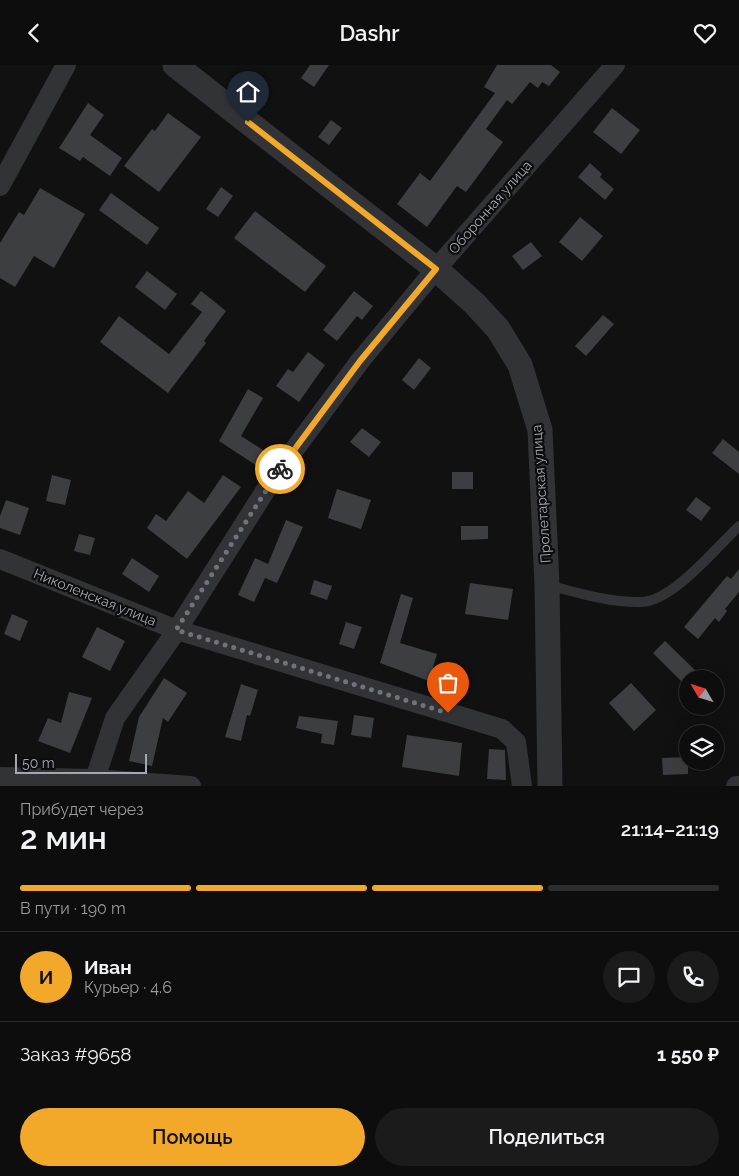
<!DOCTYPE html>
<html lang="ru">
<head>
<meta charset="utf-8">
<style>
  :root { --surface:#0d0d0e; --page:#1b1b1c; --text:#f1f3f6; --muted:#9a9c9e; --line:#2d2d2e; --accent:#f2a829 }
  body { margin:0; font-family:Raleway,sans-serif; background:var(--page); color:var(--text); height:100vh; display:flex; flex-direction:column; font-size:19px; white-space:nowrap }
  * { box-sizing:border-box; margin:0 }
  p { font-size:16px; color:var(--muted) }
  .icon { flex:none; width:28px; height:28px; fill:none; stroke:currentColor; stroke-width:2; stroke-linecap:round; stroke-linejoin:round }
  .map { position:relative; height:721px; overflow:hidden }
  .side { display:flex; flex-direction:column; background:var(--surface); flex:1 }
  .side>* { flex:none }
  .needle { width:32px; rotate:308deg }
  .fabs { position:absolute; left:679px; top:605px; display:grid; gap:10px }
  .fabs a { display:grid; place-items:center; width:45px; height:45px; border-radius:50%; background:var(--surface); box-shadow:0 5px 20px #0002,0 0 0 1px var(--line); font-size:25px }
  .scale { position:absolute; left:15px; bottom:12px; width:132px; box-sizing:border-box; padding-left:5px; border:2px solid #a2a8b3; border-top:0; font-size:14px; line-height:18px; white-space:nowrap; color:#a2a8b3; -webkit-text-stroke:4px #0c0c0d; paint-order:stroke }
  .pin { position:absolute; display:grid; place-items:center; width:42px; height:42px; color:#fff; margin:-51px -21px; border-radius:50% 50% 50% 0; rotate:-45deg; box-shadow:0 0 5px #0007 }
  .pin .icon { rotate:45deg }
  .courier { position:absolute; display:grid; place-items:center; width:50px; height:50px; margin:-25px; border:4px solid #f2a829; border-radius:50%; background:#fff; color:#222; box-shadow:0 1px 6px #0007 }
  .summary em { font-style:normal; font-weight:600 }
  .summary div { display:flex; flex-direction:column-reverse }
  .summary { display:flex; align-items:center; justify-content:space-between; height:85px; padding:0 20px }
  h1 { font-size:32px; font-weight:600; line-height:38px }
  .bar { display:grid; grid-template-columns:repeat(4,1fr); gap:8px 5px; align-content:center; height:60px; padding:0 20px }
  .bar i { height:6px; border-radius:4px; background:var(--line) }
  .bar .on { background:var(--accent) }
  .bar p { grid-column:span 4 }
  .line { display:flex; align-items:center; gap:12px; padding:0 20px; border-top:1px solid var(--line) }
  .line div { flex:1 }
  .round { display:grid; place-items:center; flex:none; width:52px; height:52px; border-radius:26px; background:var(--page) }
  .action { display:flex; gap:10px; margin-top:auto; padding:10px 20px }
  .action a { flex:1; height:58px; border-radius:30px; background:var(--accent); color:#111; font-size:20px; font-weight:600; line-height:58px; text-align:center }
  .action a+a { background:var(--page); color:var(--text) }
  header { display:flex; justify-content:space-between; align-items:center; height:65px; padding:0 20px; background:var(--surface); font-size:22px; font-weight:600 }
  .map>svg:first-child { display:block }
  .building { fill:#3d3e42 }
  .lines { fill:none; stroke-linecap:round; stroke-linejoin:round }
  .service { stroke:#323337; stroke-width:10 }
  .minor { stroke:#323337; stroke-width:20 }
  .tertiary { stroke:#323337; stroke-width:25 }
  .done { stroke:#6f737b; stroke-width:5; stroke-dasharray:0 9 }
  .route { stroke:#f2a829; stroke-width:6 }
  .labels { text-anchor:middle; stroke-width:4.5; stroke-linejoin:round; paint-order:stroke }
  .street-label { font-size:14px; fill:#a2a8b3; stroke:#0c0c0d }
</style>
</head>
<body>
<header><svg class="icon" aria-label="back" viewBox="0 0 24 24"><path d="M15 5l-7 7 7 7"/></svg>Dashr<svg class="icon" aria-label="heart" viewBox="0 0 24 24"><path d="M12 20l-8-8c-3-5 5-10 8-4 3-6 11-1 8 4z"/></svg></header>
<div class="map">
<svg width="739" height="721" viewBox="0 0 739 721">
  <rect width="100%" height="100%" fill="#111112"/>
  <path class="building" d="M310 0H329L314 22 301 13Z
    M497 0H551L560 7 549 21 542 17 538 23 530 17 512 39 507 35 486 64 503 77 466 127 457 121 427 162 397 139 420 108 430 116 495 28 484 22Z
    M88 38 104 50 90 70 122 93 110 111 83 92 80 96 59 83Z
    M612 43 640 65 621 89 593 67Z
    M168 48 201 72 159 127 124 101 152 64 155 66Z
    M331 55 342 63 329 80 318 72Z
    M590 98 602 109 600 112 614 124 605 135 578 112Z
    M221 122 233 131 218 152 206 144Z
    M40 123 85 149 54 203 34 191 15 222 0 213V178L19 147 24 150Z
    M111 128 159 163 147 180 99 145Z
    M255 146 326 201 305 227 234 173Z
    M580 152 603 171 582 196 559 177Z
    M531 177 542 191 523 205 512 191Z
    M147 206 177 229 165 245 135 222Z
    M201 226 226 246 204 276 206 278 168 328 100 277 119 251 169 289 202 247 191 239Z
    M354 226 373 241 362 255 357 251 337 276 323 265Z
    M603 250 614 259 586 291 575 281Z
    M308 287 325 300 299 337 276 321 288 304 293 307Z
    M419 293 431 303 414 325 402 315Z
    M248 324 263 333 241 371 266 387 257 401 219 376Z
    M362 363 381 377 369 392 350 377Z
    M723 374 739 387V409L712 388Z
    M452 407H473V424H452Z
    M52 410 71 415 65 440 46 436Z
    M223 410 241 422 187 494 147 463 156 449 166 456 188 426 204 438Z
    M337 424 371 435 361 464 328 453Z
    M696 432 711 443 701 456 686 445Z
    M6 435 29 443 20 470 0 463V451Z
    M286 455 303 462 277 518 265 513 254 537 238 530 255 493 268 499Z
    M461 461H488V474L461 475Z
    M79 469 95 473 90 490 74 486Z
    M132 493 159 511 149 527 122 509Z
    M739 504V527L725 544 727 546 719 557 715 553 698 574 684 562 727 511 731 514Z
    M314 515 332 521 327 535 310 529Z
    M470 518 513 524 508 555 465 549Z
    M401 529 413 533 400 578 437 589 429 616 380 598Z
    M12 549 28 556 20 576 4 569Z
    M346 557 362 562 354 584 339 579Z
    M97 562 125 576 110 606 82 592Z
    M665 576 695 605 683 618 653 588Z
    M164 613 187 628 168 657 163 653 152 701 129 696 139 652Z
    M631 618 656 645 634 666 609 638Z
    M241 619 258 625 250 651 247 650 241 676 225 672Z
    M69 627 92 633 70 688 38 676 48 653 61 658Z
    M354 650 374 653 371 673 351 670Z
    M299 651 338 656 334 680 321 678 322 669 296 663Z
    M407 670 462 678 459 711 402 702Z
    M489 684 505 685 506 715 487 714Z
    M688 692V709L663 710 662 693Z"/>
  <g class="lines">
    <path class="service" d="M548 520C578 528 611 538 642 537 673 536 717 482 739 461"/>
    <path class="minor" d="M0 121 66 0
      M0 494 177 565 502 664 516 677 522 721
      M0 712 95 714 191 721
      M95 714 115 653 177 565 274 412 360 296 436 204 615 0
      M736 721H739"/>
    <path class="tertiary" d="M175 0 436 204 475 239 498 264 520 300 540 365 547 520 550 721"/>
  </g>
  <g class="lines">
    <path class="done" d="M280 404 176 565 448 648"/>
    <path class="route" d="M248 57 436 204 360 296 280 404"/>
  </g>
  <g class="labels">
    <g class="street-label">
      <text transform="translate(490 142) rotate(-49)" y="5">Оборонная улица</text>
      <text transform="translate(541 429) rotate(-94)" y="5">Пролетарская улица</text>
      <text transform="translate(95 532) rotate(22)" y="5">Николенская улица</text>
    </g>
  </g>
</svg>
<div class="fabs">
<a><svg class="needle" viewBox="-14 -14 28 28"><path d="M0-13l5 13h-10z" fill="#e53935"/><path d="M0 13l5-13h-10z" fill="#9a9c9e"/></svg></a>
<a><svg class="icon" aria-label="layers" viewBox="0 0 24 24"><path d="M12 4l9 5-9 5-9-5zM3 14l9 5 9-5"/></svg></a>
</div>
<div class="scale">50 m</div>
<div class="pin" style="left:448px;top:648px;background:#ea580c"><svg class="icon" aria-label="bag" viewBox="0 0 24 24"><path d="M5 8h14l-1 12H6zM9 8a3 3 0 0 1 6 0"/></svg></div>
<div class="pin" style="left:248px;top:57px;background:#1f2937"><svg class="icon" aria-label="home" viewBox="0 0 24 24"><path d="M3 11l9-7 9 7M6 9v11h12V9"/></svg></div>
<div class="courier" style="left:280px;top:404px"><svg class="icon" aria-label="bike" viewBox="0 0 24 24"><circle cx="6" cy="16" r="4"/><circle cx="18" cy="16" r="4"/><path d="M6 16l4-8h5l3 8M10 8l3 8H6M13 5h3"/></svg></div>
</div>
<section class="side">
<div class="summary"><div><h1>2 мин</h1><p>Прибудет через</p></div><em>21:14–21:19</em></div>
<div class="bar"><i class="on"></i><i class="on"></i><i class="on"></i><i></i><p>В пути · 190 m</p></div>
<div class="line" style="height:90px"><b class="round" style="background:var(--accent);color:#111">И</b><div><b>Иван</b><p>Курьер · 4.6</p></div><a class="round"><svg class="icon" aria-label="chat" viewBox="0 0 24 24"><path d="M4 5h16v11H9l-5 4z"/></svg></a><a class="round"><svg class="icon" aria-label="phone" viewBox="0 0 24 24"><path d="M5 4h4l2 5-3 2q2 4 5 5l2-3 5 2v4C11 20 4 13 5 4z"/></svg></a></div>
<div class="line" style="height:65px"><div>Заказ #9658</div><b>1 550 ₽</b></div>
<div class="action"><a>Помощь</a><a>Поделиться</a></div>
</section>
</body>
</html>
